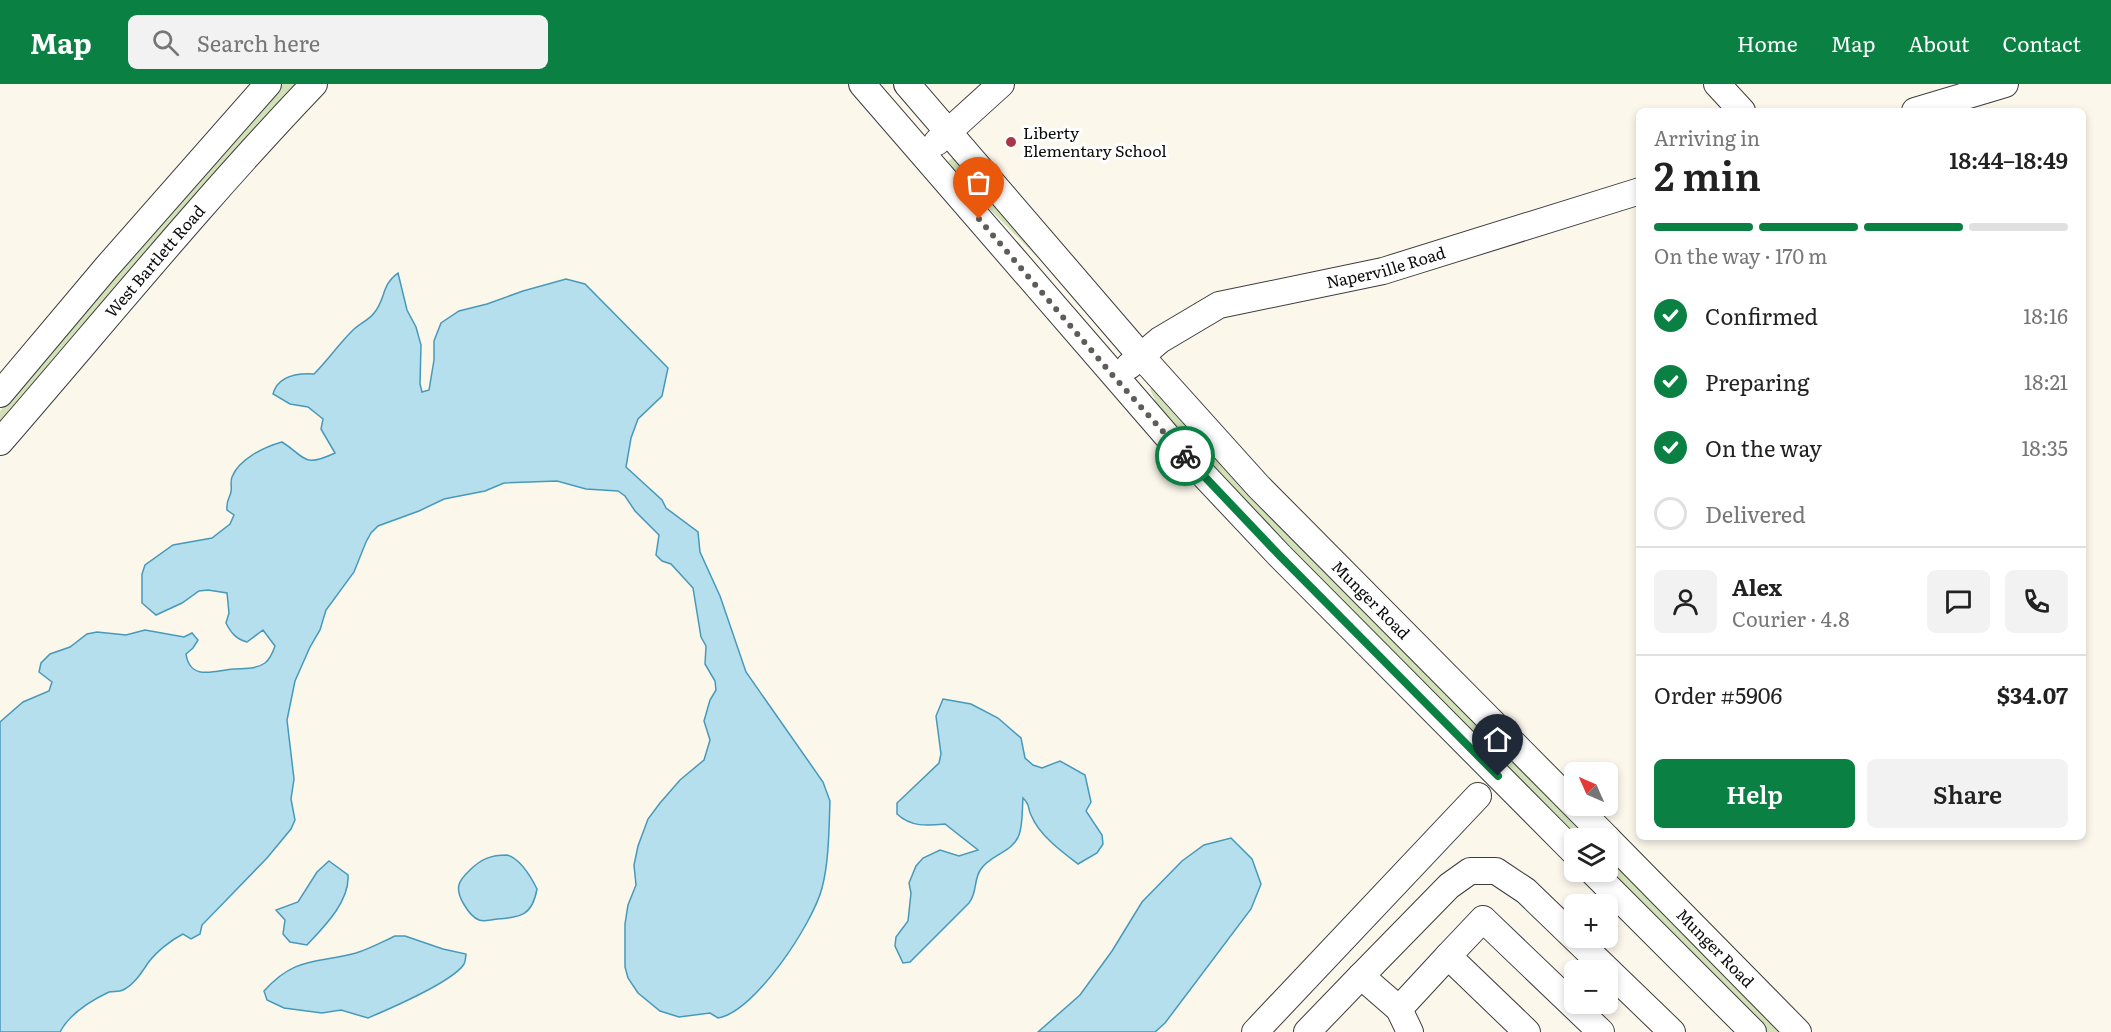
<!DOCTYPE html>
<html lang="en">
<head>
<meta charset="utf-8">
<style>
  :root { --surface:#fff; --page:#f2f2f2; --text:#222; --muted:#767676; --line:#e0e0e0; --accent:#0b8043 }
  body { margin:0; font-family:Literata,serif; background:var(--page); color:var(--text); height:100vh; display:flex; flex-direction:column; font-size:22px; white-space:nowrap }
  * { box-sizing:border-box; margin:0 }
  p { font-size:20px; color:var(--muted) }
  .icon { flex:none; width:33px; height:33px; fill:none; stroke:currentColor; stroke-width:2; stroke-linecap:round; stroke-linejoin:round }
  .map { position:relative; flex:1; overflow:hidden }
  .side { position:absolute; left:1636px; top:24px; width:450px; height:732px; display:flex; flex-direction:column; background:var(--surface); border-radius:9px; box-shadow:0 3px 9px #0003 }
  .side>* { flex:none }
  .needle { width:39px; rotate:315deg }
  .fabs { position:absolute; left:1564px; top:678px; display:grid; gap:12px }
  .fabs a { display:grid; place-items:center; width:54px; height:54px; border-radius:9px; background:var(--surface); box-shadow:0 3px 9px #0003; font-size:30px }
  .pin { position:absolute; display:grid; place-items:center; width:51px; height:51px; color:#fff; margin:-62px -26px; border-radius:50% 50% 50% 0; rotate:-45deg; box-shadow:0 0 6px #0007 }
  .pin .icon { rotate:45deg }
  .courier { position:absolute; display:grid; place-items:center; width:60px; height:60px; margin:-30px; border:4px solid #0b8043; border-radius:50%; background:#fff; color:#222; box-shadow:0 2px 8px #0007 }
  .summary em { font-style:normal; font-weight:600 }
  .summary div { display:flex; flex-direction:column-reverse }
  .summary { display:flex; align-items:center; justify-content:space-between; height:102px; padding:0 18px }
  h1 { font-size:39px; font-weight:600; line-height:45px }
  .bar { display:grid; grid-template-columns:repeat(4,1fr); gap:9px 6px; align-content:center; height:72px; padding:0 18px }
  .bar i { height:8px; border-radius:4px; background:var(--line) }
  .bar .on { background:var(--accent) }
  .bar p { grid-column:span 4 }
  .line { display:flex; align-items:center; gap:15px; padding:0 18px; border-top:2px solid var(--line) }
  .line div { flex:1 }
  .round { display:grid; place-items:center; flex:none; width:63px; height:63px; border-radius:9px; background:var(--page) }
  ol { padding:0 18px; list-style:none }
  li { display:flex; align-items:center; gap:18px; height:66px }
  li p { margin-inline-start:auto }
  li .icon { padding:6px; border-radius:50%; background:var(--accent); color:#fff; stroke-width:4 }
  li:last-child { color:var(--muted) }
  li i { width:33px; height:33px; border:3px solid var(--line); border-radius:50% }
  .primary-button { display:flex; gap:12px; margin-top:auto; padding:12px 18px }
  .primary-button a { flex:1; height:69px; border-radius:9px; background:var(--accent); color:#fff; font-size:24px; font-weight:600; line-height:69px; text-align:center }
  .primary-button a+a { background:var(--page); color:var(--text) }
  header { display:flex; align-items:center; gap:36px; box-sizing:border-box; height:84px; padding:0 30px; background:var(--accent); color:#fff }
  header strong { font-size:28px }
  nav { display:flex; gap:33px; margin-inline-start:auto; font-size:21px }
  .search { width:420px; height:54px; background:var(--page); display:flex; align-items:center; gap:15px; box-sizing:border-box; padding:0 21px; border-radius:9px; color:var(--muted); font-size:22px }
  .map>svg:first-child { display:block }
  .green { fill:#d3e1b9 }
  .water { fill:#b6dfed; stroke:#4799ba; stroke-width:1.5 }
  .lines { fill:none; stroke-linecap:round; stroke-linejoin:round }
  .minor-casing { stroke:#3d3d3d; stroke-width:28 }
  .minor { stroke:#fff; stroke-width:26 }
  .done { stroke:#5f5d59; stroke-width:6; stroke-dasharray:0 10.8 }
  .route { stroke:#0b8043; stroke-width:8 }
  .poi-dot { fill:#a73649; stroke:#fff; stroke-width:2 }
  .labels { text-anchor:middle; stroke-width:6; stroke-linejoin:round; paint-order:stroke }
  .poi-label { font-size:16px; fill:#0a0a0a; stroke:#fff; text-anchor:start }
  .street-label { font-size:16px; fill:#0a0a0a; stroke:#fff }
</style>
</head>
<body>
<header>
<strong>Map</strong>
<div class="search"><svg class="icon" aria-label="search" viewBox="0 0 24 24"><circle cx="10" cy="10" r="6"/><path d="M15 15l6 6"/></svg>Search here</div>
<nav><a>Home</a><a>Map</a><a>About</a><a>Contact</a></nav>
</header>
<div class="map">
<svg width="2111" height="948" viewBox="0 0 2111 948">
  <rect width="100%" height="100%" fill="#fcf7eb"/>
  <path class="green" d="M283 0H299L0 342V327L209 82Z
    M955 73 1049 182 1047 183 956 91 948 77Z
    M1153 302 1592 754H1576L1329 506 1160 327 1150 305Z
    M1608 771 1783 948H1767L1608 787Z"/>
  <path class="water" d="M398 189 407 226 416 243 421 261 420 300 422 308 429 306 434 276V257L441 239 459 227 487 220 523 207 566 195 585 200 668 284 662 312 638 335 631 354 626 383 662 416 666 424 698 448 700 468 720 512 746 588 823 698 830 717C829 744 829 778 822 804 813 839 755 928 718 934L710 929 679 933 660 927 638 909 628 894 625 883V840L628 821 636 801 634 781 638 762 648 735 660 719 680 696 704 676 710 656 704 637 710 616 716 606 715 597 705 580 706 562 701 553 693 504 671 480 662 477 656 471 659 451 635 427 625 412 618 407 586 405 557 397 504 399 485 407 444 415 419 427 378 442 371 449 366 458 354 488 326 526 320 546 310 563 295 597 287 636 294 695 291 715 295 736 291 745 267 774 202 841 200 850 191 855 183 850C171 856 156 868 148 879 142 888 134 901 123 906 119 908 114 907 109 908 90 917 70 929 60 948H0V638L23 618 49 607 52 598 39 588 41 579 50 570 70 563 87 550 97 548 126 551 145 546 184 553 192 549 198 556 193 564 186 570C190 597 214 587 233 585 244 584 255 586 265 579 271 574 273 568 275 562L263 546 247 558C236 555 231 549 226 539L229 529 227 509 208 506 199 507 182 519 156 531 142 519V490L145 481 173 461 212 454 230 440 234 431 227 426C226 416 229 416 231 408 232 402 230 398 232 393 239 375 264 363 282 358 307 374 303 384 335 369L321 345 323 335 308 323 290 320 273 310C278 292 297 289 314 290 328 276 338 261 352 247 359 240 369 236 374 229 386 215 381 201 398 189Z
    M943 615 971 620 998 634 1021 654 1025 674 1033 681 1042 684 1060 677 1085 691 1091 718 1086 727 1102 751 1103 760 1097 769 1078 780C1062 768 1039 751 1031 731 1027 723 1031 722 1023 714 1022 726 1023 740 1019 751 1013 768 990 771 981 785 973 796 978 807 969 819L910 878 903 879 895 862 896 853 908 837 911 809 909 799 916 782 923 774 940 766 959 772 978 766 945 740C927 742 911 743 897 730V719L939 679 941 670 936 632Z
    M1231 754 1252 775 1261 800 1251 825 1165 939 1155 948H1038L1080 911 1112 867 1142 818 1182 777 1204 761Z
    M507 771C521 775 531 793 537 805 532 832 521 833 497 835 492 836 484 838 479 836 469 832 456 811 459 801 460 795 466 790 470 786 481 775 491 771 507 771Z
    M329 777 348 791C350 817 324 843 307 861L290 858 283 850 285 836 276 826 298 818 317 788Z
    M395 852H405L443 865 466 870C466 871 465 879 464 880 453 898 389 925 368 934L341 926 322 929 284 924 267 916 264 907C296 872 315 880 356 869 369 865 382 858 395 852Z"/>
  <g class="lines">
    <g class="minor-casing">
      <g id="minor">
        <path d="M862 0 1167 352 1280 472 1575 769"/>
        <path id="s1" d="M907 0 1141 272 1258 402 1607 754"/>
        <path d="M1717 0 1742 27"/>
        <path d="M1915 27 2005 0"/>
        <path d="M937 58 1001 0"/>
        <path id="s2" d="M1129 282 1160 256 1219 221 1383 187 1640 107"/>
        <path d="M0 310 106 184 268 0"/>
        <path id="s3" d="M0 358C104 238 204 115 314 0"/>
        <path id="s4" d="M1608 755 1798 948"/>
        <path d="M1593 788 1753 948"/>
        <path d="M1448 872 1399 925 1361 892 1449 802 1470 787H1496L1526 807 1672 948"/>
        <path d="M1399 925 1410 948"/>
        <path d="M1255 948 1478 712"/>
        <path d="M1307 948 1361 892"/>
        <path d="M1527 948 1448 872 1483 835 1601 948"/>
      </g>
    </g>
    <use href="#minor" class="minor"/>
  </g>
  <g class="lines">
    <path class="done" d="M979 135 1115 294 1185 372"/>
    <path class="route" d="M1185 372 1280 472 1498 692"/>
  </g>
  <circle class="poi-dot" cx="1011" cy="58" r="6"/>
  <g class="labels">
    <g class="poi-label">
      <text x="1023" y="55">Liberty<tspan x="1023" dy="18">Elementary School</tspan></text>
    </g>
    <g class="street-label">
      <text dy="6" stroke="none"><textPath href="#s3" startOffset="238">West Bartlett Road</textPath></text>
      <text dy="6" stroke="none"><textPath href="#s2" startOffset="280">Naperville Road</textPath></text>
      <text dy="6" stroke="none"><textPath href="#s1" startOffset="694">Munger Road</textPath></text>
      <text dy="6" stroke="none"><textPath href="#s4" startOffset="153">Munger Road</textPath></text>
    </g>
  </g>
</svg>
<div class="fabs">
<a><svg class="needle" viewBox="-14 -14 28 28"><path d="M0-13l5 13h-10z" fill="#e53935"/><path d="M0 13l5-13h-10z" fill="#767676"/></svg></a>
<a><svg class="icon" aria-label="layers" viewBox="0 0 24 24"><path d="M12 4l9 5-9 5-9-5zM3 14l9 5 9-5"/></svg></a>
<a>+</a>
<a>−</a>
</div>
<div class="pin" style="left:979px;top:135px;background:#ea580c"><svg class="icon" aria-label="bag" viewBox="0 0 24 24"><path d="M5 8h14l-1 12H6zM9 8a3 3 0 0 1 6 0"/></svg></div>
<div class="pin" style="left:1498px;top:692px;background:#1f2937"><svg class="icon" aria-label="home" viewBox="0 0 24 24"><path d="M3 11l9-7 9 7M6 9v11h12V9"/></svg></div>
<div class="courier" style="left:1185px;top:372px"><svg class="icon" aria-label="bike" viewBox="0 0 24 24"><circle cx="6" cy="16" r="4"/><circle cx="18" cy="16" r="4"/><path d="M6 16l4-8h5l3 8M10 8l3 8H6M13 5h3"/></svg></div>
<section class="side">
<div class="summary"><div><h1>2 min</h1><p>Arriving in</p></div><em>18:44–18:49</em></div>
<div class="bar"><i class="on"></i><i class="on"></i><i class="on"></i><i></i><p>On the way · 170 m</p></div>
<ol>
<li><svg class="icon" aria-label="check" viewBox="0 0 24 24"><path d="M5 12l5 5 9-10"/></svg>Confirmed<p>18:16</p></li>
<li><svg class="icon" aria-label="check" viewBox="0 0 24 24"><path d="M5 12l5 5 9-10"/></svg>Preparing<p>18:21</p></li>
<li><svg class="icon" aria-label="check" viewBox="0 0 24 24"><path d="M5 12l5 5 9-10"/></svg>On the way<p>18:35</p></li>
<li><i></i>Delivered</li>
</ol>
<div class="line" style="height:108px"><a class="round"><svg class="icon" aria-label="person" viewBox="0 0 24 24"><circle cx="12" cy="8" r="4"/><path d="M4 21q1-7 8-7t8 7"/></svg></a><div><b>Alex</b><p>Courier · 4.8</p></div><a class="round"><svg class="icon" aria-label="chat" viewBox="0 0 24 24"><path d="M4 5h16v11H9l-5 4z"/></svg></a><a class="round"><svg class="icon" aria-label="phone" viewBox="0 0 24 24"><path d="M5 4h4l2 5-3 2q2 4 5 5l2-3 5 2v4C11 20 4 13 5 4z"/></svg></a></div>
<div class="line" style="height:78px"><div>Order #5906</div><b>$34.07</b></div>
<div class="primary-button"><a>Help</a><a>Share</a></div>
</section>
</div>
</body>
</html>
